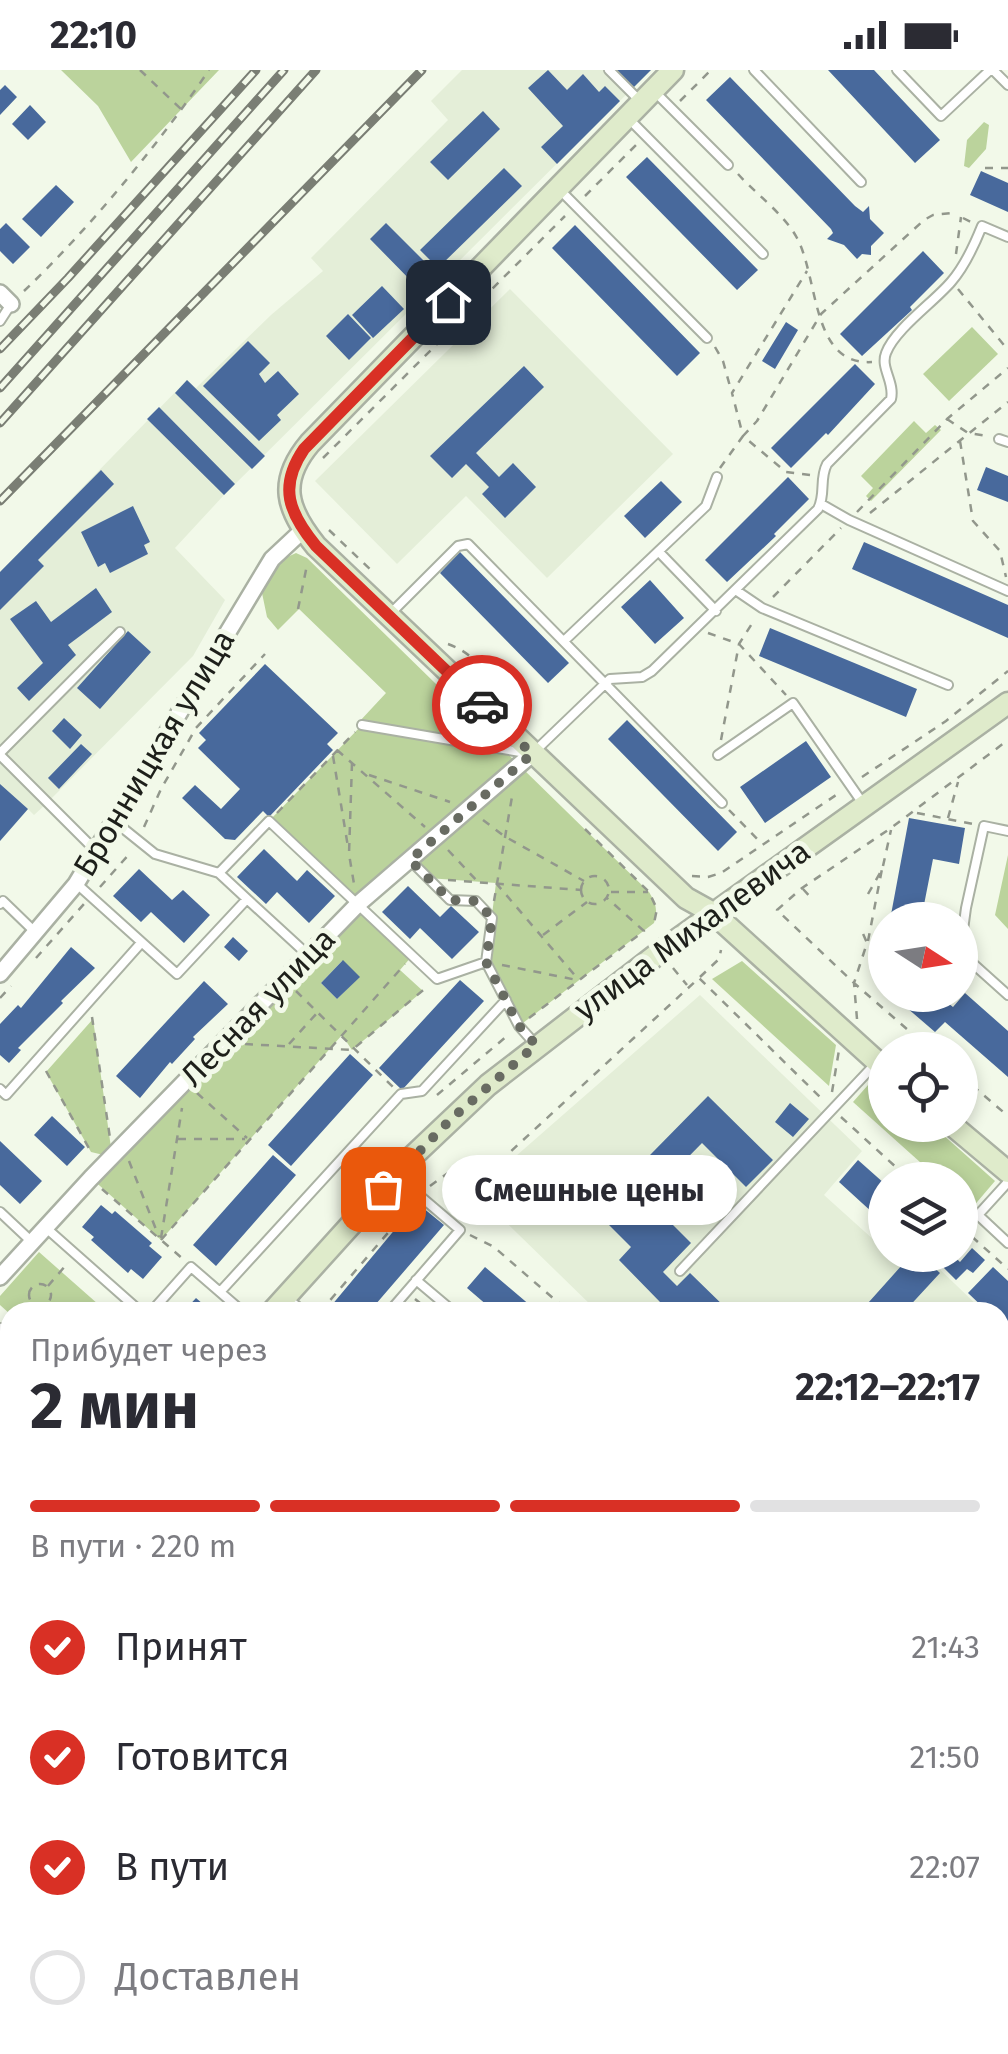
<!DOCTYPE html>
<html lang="ru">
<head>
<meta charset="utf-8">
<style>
  :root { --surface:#fff; --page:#f2f2f3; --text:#2b2b33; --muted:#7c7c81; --line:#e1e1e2; --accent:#d93025 }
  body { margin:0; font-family:"Fira Sans",sans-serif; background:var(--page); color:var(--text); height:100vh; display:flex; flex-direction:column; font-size:38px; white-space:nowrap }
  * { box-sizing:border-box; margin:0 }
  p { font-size:32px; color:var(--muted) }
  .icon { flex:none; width:55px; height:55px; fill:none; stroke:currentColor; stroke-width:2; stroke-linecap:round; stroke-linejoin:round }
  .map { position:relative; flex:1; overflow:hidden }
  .drawer { position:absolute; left:0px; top:1232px; width:1010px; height:752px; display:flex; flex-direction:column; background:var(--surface); border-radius:30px 30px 0 0; box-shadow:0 5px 15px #0003 }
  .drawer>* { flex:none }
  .needle { width:65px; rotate:102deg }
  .controls { position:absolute; left:868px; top:832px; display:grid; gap:20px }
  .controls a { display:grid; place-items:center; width:110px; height:110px; border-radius:50%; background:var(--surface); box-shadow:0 5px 15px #0003; font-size:50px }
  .pin { position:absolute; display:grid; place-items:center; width:85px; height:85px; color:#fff; margin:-42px; border-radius:20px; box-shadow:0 5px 15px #0006 }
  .courier { position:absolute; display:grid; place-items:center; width:100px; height:100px; margin:-50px; border:8px solid #d93025; border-radius:50%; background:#fff; color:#222; box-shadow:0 2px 12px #0007 }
  .bubble { position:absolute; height:70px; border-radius:35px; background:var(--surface); box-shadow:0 5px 15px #0003; font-size:32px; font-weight:700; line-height:70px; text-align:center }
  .overview em { font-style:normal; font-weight:700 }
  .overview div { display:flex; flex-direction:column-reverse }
  .overview { display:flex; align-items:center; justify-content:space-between; height:170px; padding:0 30px }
  h1 { font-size:65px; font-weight:700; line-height:75px }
  .bar { display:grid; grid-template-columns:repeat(4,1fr); gap:15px 10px; align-content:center; height:120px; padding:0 30px }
  .bar i { height:12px; border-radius:8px; background:var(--line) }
  .bar .selected { background:var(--accent) }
  .bar p { grid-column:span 4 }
  ol { padding:0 30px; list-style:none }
  li { display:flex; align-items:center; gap:30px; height:110px }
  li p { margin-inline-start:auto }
  li .icon { padding:10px; border-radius:50%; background:var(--accent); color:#fff; stroke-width:4 }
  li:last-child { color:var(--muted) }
  li i { width:55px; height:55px; border:5px solid var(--line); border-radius:50% }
  .status { display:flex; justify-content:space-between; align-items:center; height:70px; padding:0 50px; background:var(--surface); direction:ltr }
  .status svg { height:28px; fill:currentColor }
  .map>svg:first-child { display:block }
  .built { fill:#e4eed8 }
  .green { fill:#bbd39c; fill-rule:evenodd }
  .water { fill:#97b274 }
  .building { fill:#48699c }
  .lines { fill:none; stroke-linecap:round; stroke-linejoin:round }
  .lane-casing { stroke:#aab1a3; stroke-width:12 }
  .street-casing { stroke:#aab1a3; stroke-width:20 }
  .secondary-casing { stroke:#aab1a3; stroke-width:25 }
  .path { stroke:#92978c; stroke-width:2.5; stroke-dasharray:8 8; stroke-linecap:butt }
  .lane { stroke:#fff; stroke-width:8 }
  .street { stroke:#fff; stroke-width:15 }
  .secondary { stroke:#dfebcb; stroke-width:20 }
  .rail-casing { stroke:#7a7e74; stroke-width:9 }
  .rail { stroke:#f2f9e9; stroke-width:5; stroke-dasharray:15; stroke-linecap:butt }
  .done { stroke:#686b62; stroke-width:10; stroke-dasharray:0 18 }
  .route { stroke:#d93025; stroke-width:12 }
  .labels { text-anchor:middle; stroke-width:10; stroke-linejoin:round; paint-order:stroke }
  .street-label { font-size:32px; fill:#1d1f1a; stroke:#f2f9e9 }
</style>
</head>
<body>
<div class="status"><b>22:10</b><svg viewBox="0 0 49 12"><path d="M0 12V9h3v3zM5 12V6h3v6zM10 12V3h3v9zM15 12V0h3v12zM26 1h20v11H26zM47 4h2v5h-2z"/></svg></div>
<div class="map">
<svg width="1008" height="1984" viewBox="0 0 1008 1984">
  <rect width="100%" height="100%" fill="#f2f9e9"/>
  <path class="built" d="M462 0H651L224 425 175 478 225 530 193 586 47 733 34 745 28 739 0 771V502L187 310 196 318 271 245 323 201 311 188 448 50 431 31Z
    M510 219 673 384 547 508 466 426 397 494 315 411Z
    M700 925 862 1081 824 1125 885 1180V1185H891L898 1191 904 1185H925L984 1242H598L475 1122Z
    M65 1975H114L123 1984H75Z
    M581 1975H799L791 1984H592Z
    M822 1975H905L919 1984H814Z"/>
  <path class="green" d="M61 0H219L131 92 98 36Z
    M984 52 989 55 986 79 969 98 964 96 967 70Z
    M972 257 998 284 949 331 923 304Z
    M914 351 926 363 935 355 941 360 871 431 866 426 873 418 861 406Z
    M296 483 307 488 649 822C656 833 658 840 654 853L519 956 486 892 496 813 428 808 410 790 358 835 412 886 400 900 423 921 352 980 342 965 161 1170 91 1108 112 1087 91 1082 46 1002 93 949 112 1085 357 836 269 751 362 655 359 652 386 623 299 539 278 560 267 547 262 523 279 491ZM342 891 359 907 337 929 321 913Z
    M1008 785V859L995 845Z
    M742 891 836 975 829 1016 712 909Z
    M876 1006 885 1014V1055H932L995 1111 972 1138 960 1127V1110H940L853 1032Z
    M39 1182 107 1242 10 1244 0 1235V1226Z"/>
  <path class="water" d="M1000 1646 1008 1649V1880L1000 1876Z"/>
  <path class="building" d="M548 0 567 20 583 4 599 22 605 16 620 31 557 94 541 77 563 56 528 18Z
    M615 0H651L633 18Z
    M828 0H874L940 70 915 93Z
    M730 7 855 136 863 142 869 136 870 149 884 163 871 176V185L862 184 857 189 844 175 827 169 833 163 831 159 706 30Z
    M5 15 17 27 0 45V20Z
    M30 35 46 52 28 70 12 54Z
    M483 41 500 59 448 110 430 92Z
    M647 87 758 200 737 220 626 107Z
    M504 98 522 116 438 198 420 180Z
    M981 101 1008 113V142L970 125Z
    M56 115 74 132 41 167 22 149Z
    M6 153 30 177 13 194 0 181V159Z
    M386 153 438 205 421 221 370 169Z
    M575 155 700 283 677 306 552 178Z
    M923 181 944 203 910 237 912 240 862 286 840 264Z
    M382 216 404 239 373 268 352 245Z
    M348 244 371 268 349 290 326 266Z
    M786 252 798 260 775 299 762 291Z
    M248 271 270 293 259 304 265 313 278 301 299 324 277 345 281 350 259 371 203 316Z
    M855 294 875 314 828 365 826 363 791 398 771 378Z
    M524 296 544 317 476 383 499 407 513 393 536 417 505 448 482 424 489 417 466 394 452 408 430 386Z
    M187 310 265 386 252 399 175 323Z
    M159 337 235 414 224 425 147 349Z
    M986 397 1008 406V432L977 420Z
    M101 400 114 414 38 490 44 496 0 540V502Z
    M788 407 809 429 774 464 776 466 727 512 705 490Z
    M661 411 682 432 645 468 624 446Z
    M133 436 150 472 144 475 148 484 110 503 105 493 98 497 81 462Z
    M864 472 1008 535V568L852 499Z
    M460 482 569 593 548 613 440 503Z
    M650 510 684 548 655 574 621 537Z
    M96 518 112 542 68 575 76 585 29 631 17 618 43 593 10 549 36 531 51 552Z
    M770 558 917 619 906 647 759 586Z
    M128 561 151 582 100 639 77 618Z
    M265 594 338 663 327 674 333 680 269 747 263 741 235 770 225 769 182 728 195 715 221 739 240 719 198 678 206 670 199 663Z
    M64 648 82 665 70 679 52 661Z
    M627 650 737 762 718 781 608 669Z
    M806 671 831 707 765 753 740 717Z
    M81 674 92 684 59 719 48 708Z
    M0 714 28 739 0 771Z
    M909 748 965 758 959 794 933 789 921 850H890Z
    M264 779 297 811 307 800 335 826 309 853 277 822 266 834 237 807Z
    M139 799 172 830 183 820 210 845 184 873 151 842 141 852 113 826Z
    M408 816 440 847 451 836 479 862 452 889 420 858 410 869 382 842Z
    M233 867 248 881 239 891 224 877Z
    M71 877 95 898 61 931 63 933 18 978 21 980 9 993 0 985V954L18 935 21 938Z
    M343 890 360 907 337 929 321 913Z
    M460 910 484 931 402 1020 379 998Z
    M204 911 228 934 193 967 195 969 172 994 170 992 140 1028 116 1006Z
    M965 923 1008 961V1007L945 952 935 962 892 925H938L953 937Z
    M350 984 373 1005 291 1096 268 1075Z
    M708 1026 773 1090 746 1117 702 1073 647 1129 691 1173 663 1202 677 1216 690 1203 730 1242H658L654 1238 660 1232 619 1190 631 1177 595 1141Z
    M790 1033 809 1049 793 1067 775 1052Z
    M52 1046 85 1077 67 1096 34 1065Z
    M0 1071 42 1111 20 1134 0 1115Z
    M273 1085 296 1105 216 1196 193 1175Z
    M858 1090 885 1114V1154L839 1112Z
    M461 1109 490 1138 475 1153 446 1125Z
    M417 1133 444 1155 369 1242H326Z
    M101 1135 112 1144 115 1141 152 1173 149 1176 162 1187 143 1209 131 1199 128 1203 91 1170 94 1167 82 1157Z
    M972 1178 985 1190 973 1203 967 1199 956 1210 934 1188 937 1185H953L960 1192Z
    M911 1185H920L940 1203 904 1242H860Z
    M485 1197 538 1242H495L467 1218Z
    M993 1197 1008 1211V1261L1000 1253V1242H988L968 1223Z
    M196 1228 212 1242H183Z
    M5 1286 10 1290V1337L0 1333V1287Z
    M1008 1302V1345L1000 1337V1310Z
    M10 1442V1491L0 1502V1453Z
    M1008 1590V1613L1000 1606V1599Z
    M10 1822V1927L0 1938V1833Z
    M51 1975H65L75 1984H43Z
    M148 1975H253L264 1984H158Z
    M728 1975H779L772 1984H739Z
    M826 1975H856L867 1984H818Z"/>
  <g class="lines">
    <g class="lane-casing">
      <path id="lane" d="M609 0 641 32
        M754 0 861 112
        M897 0 941 46 990 0
        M993 0 1008 15
        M656 23 728 95
        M630 50 763 184
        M558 118 707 268
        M0 251 11 234
        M999 369 1008 372
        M821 434 849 450 1008 521
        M659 482 716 541
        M737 521 762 538 948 615
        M389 545 458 476 468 474 722 733
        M564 571 706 436 717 407
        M362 655 532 684 610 609 642 607 652 601 818 439C826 424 819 409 827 394L891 329C895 312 880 298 886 283 895 259 934 232 951 212 965 196 974 176 982 156L1008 167
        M0 683 120 562
        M0 685 96 781
        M718 685 793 633 864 735
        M114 751 155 784 219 803
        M1008 761 984 756 966 838 960 882 1008 925
        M410 790 450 830 476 831 492 848 486 892 519 956 536 975
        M77 814 177 904 247 829 308 885
        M247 829 219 803 269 751 437 909 486 892
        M0 834 3 831 35 862
        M0 1019 6 1025 141 873
        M1008 1112 978 1145 1008 1173
        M0 1142 32 1172
        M45 1157 141 1242
        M680 1201 877 992
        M416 1210 454 1242
        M220 1222 401 1024 422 1021 506 930
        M286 1227 304 1242
        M151 1242 191 1197 243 1242
        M389 1242 460 1160 399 1108
        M0 1258 10 1267
        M0 1413 10 1402
        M1000 1520 1008 1527
        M1000 1554 1008 1544
        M0 1777 10 1766
        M0 1817 10 1806
        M124 1975 134 1984
        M300 1975 311 1984
        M23 1984 31 1975
        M471 1984 479 1975
        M798 1984 805 1975"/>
    </g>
    <g class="street-casing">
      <path id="street" d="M0 223 11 234
        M0 904 76 814 272 489 303 460
        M0 1207 91 1108 357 835 532 684
        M0 1658 10 1667
        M373 1975 385 1984"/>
    </g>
    <g class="secondary-casing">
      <path id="secondary" d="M673 0 310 373C277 412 287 440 316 476L686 828 713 843 885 999
        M952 1055 1008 1102
        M272 1242 414 1085 488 1015 660 882 1008 633
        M0 1570 10 1558"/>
    </g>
    <path class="path" d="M140 0 182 40
      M680 31 711 0
      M985 98H1008
      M738 104C756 124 785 145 797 168 819 209 811 296 872 292
      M585 126 636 75
      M963 148 971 152
      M956 184 961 147
      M958 219 1008 280
      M24 221C89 159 159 74 209 0
      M715 277 723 291 731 320
      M947 349 968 363 988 366
      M960 371 973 451 1000 481 1006 507
      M323 388 565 146
      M720 398 743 366 732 323 807 201
      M810 405 786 402 743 366 757 351 821 244 924 150 933 145 951 143
      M857 442 947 349 1008 298
      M870 443 1008 332
      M329 460 374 503
      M773 527 841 458
      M298 539 307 495
      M708 563 739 574 786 625
      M448 574C468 581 484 596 490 616
      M721 670 739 574 755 549
      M337 680 425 757
      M333 686 348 777
      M352 693 349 784 354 814
      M369 705 450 732
      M862 707 946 651 1008 601
      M729 740 762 774
      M277 743 355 662
      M917 743 973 754
      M948 748 958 712
      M483 750 504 766 584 811
      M144 757 161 719 196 658 265 584
      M585 759 649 822 657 839 654 853
      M448 780 478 812
      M883 796 891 760
      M692 806 708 807 721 803 839 723
      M581 820a14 14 0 1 1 28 0a14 14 0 1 1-28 0Z
      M448 810 581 820
      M496 813 578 909
      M100 817 131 782
      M803 819 812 829
      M611 822H648
      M868 824 880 803
      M494 831 513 721
      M543 865 587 832
      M868 871 882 799
      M36 888 84 834
      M502 895 577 910
      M673 898 687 915
      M700 907 719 889 721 880
      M296 921 393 1017
      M0 928 11 916
      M92 947 110 1068
      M529 948 644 861 607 828
      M857 949 854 913 867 873 861 859
      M245 974 352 980 428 916
      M289 974 317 943
      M931 980 854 913 777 840 802 818 891 758 1008 670
      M46 1001 91 1082 94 1083
      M960 1005 1008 1046
      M832 1022 839 980
      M197 1023 247 1068
      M437 1025 507 966
      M841 1047 910 1110
      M178 1069H245
      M129 1091 159 1167
      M430 1116 448 1103 483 1107 699 908 824 1031
      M102 1119 183 1189
      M960 1156 1008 1199
      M470 1165 494 1177 569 1242
      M161 1168 182 1038
      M161 1170 405 894
      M960 1177 970 1167
      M29 1225a11 11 0 1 1 22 0a11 11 0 1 1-22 0Z
      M48 1216 66 1195
      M415 1229 431 1242
      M24 1242 31 1235
      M320 1242 411 1136
      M0 1365 10 1373
      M0 1603 10 1591
      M0 1616 10 1605
      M1000 1628 1008 1632
      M1000 1886 1008 1893
      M1000 1924 1008 1929
      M409 1975 421 1984
      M510 1975 516 1984
      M859 1975 871 1984
      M996 1975 1008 1981
      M507 1984 514 1975"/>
    <use href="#lane" class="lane"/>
    <use href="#street" class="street"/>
    <use href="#secondary" class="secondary"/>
    <g class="rail-casing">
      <path id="rail" d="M0 279 68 208 256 0
        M0 318 284 0
        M0 353 316 0
        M0 431 422 0"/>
    </g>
    <use href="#rail" class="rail"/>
  </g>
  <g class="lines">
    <path class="done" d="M383 1119 450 1050 536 975 519 956 486 892 492 848 476 831 450 830 410 790 532 684 482 635"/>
    <path class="route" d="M448 232 304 379C278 417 289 443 316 476L482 635"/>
  </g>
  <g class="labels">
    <g class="street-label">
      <text transform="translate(154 683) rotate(-59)" y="11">Бронницкая улица</text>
      <text transform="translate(692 860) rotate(-36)" y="11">улица Михалевича</text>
      <text transform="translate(258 937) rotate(-46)" y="11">Лесная улица</text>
    </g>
  </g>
</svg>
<div class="controls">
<a><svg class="needle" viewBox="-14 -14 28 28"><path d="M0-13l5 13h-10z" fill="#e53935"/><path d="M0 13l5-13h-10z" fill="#7c7c81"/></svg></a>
<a><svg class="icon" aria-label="locate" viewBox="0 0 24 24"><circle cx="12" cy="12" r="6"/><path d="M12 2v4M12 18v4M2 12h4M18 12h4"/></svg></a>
<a><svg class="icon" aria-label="layers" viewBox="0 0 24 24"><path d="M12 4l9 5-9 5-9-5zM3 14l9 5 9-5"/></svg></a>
</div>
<div class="pin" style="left:383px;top:1119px;background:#ea580c"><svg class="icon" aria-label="bag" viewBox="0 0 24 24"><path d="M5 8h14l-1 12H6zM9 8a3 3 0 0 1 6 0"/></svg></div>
<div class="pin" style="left:448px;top:232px;background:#1f2937"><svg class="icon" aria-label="home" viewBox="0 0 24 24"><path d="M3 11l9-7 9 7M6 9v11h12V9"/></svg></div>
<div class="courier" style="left:482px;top:635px"><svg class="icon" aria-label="car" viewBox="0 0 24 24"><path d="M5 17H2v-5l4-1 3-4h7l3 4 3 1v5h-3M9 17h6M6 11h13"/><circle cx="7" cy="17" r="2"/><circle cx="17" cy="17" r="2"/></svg></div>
<div class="bubble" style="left:442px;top:1085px;width:295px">Смешные цены</div>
<section class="drawer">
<div class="overview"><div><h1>2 мин</h1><p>Прибудет через</p></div><em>22:12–22:17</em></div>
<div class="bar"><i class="selected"></i><i class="selected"></i><i class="selected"></i><i></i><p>В пути · 220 m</p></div>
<ol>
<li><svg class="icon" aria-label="check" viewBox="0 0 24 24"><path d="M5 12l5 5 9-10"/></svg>Принят<p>21:43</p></li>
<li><svg class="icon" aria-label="check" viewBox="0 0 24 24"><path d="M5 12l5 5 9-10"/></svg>Готовится<p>21:50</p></li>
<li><svg class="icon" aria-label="check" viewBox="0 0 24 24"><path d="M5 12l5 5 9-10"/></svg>В пути<p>22:07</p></li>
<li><i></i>Доставлен</li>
</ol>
</section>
</div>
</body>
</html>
